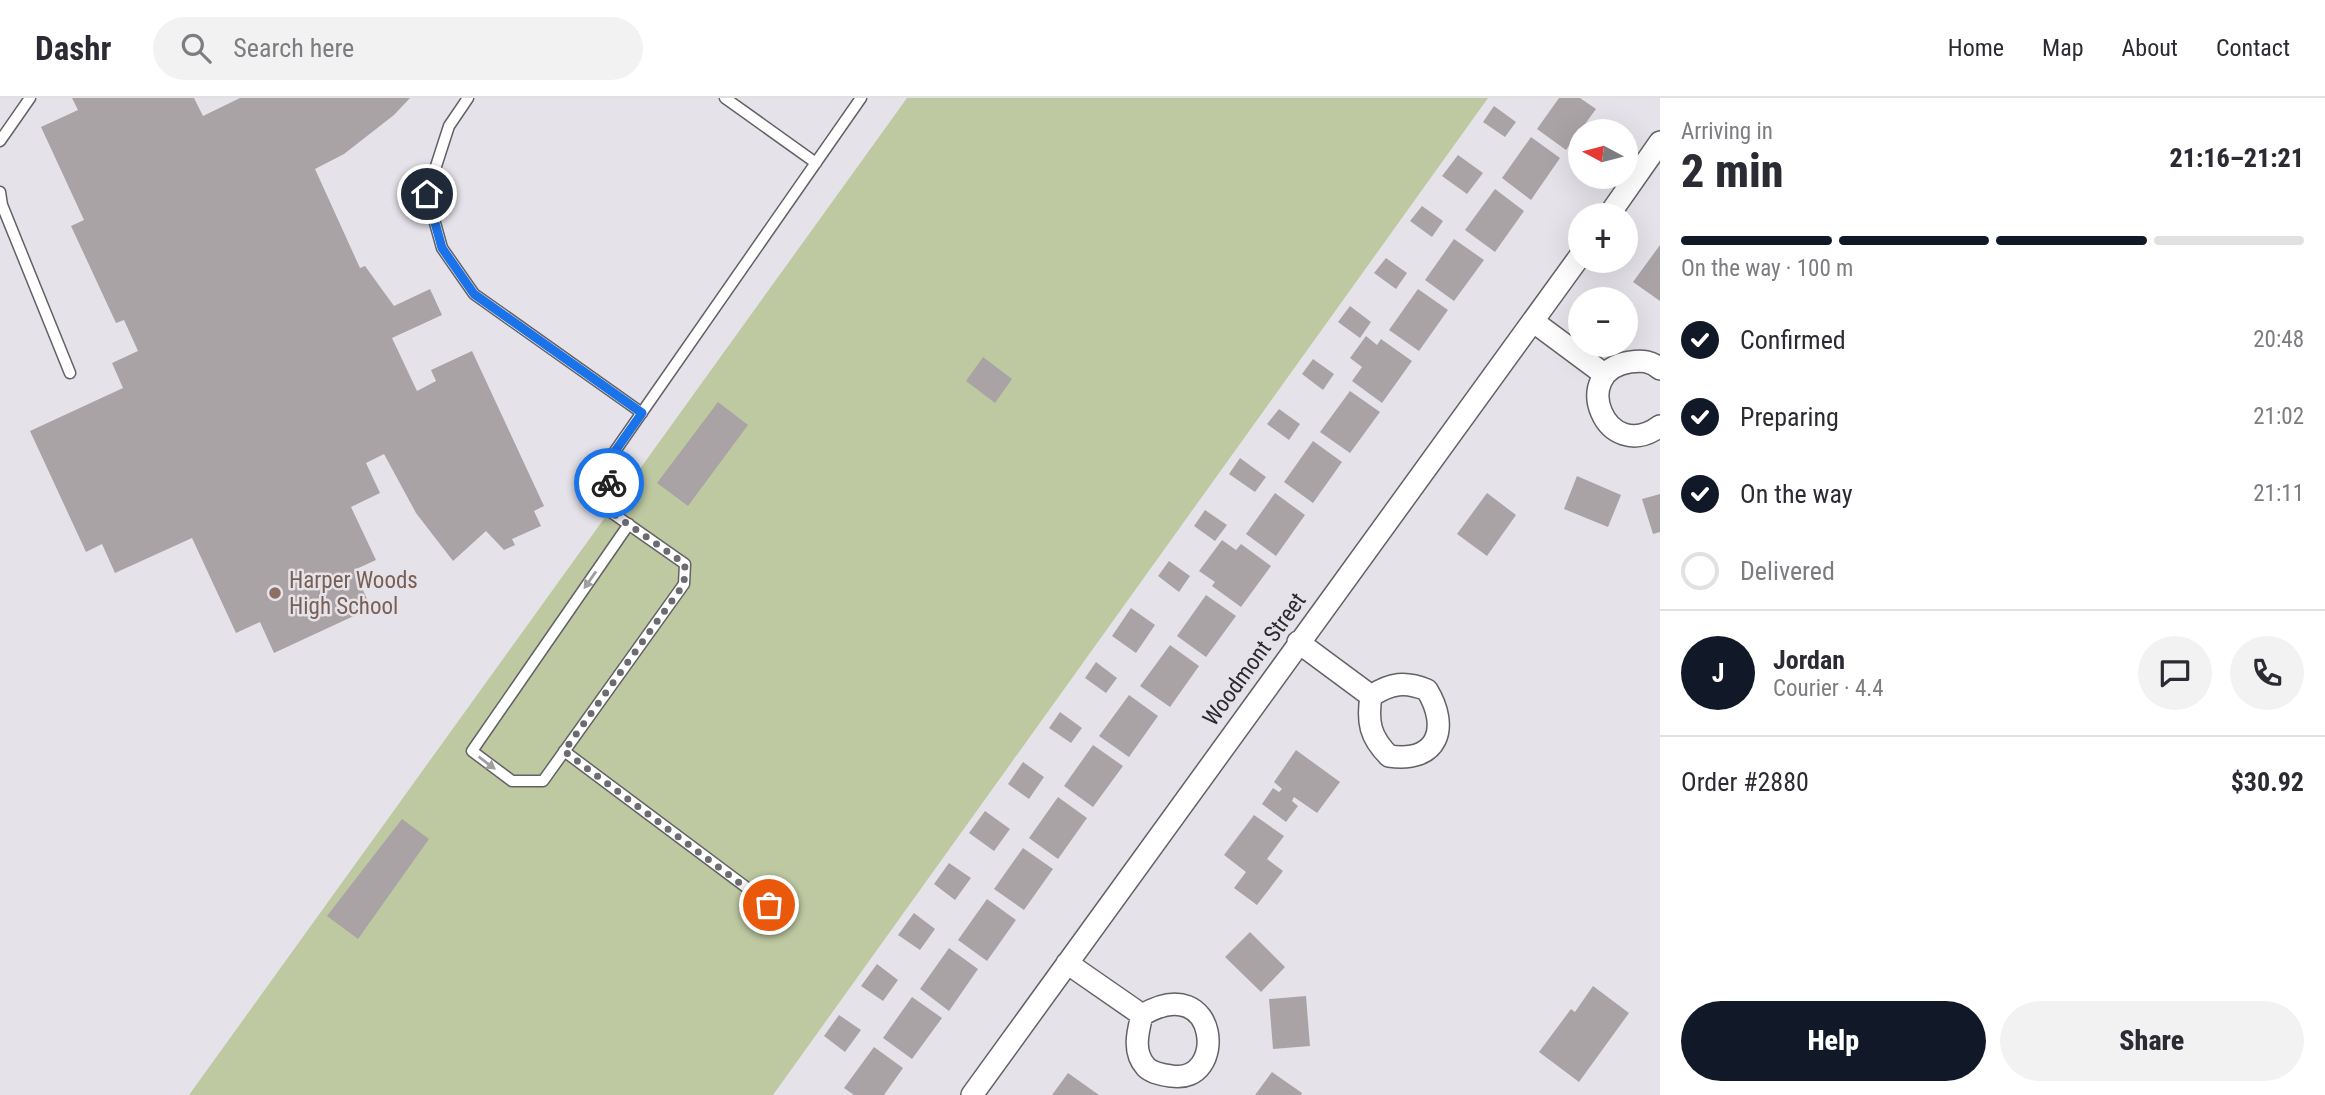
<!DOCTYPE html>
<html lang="en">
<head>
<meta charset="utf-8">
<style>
  :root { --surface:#fff; --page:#f2f2f3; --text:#2b2b33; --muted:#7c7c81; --line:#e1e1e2; --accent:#111827 }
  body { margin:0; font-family:"Roboto Condensed",sans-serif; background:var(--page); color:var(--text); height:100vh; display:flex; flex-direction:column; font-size:26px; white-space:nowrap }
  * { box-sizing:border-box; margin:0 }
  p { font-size:23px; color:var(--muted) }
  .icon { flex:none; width:38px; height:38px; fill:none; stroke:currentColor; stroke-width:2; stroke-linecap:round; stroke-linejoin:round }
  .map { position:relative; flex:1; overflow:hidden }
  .side { display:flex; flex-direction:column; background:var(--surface); width:665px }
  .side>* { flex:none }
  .needle { width:46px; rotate:277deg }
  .fabs { position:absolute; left:1568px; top:21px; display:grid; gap:14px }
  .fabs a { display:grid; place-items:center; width:70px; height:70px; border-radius:50%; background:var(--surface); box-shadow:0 7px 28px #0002; font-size:35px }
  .pin { position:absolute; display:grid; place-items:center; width:60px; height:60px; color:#fff; margin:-30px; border:4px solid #fff; border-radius:50%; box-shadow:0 2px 7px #0007 }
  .courier { position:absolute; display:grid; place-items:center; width:70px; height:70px; margin:-35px; border:5px solid #1a73e8; border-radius:50%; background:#fff; color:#222; box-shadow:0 2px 9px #0007 }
  .overview em { font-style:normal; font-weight:800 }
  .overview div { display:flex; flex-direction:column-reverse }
  .overview { display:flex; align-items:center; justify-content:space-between; height:119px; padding:0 21px }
  h1 { font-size:46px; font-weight:800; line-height:52px }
  .bar { display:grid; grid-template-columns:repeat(4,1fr); gap:10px 7px; align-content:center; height:84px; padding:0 21px }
  .bar i { height:9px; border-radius:5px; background:var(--line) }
  .bar .active { background:var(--accent) }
  .bar p { grid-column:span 4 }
  .line { display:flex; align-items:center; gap:18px; padding:0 21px; border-top:2px solid var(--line) }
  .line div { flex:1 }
  .round { display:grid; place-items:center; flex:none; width:74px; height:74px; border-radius:37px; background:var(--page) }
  ol { padding:0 21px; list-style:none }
  li { display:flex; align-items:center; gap:21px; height:77px }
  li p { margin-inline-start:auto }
  li .icon { padding:7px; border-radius:50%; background:var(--accent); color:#fff; stroke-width:4 }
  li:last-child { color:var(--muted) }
  li i { width:38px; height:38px; border:4px solid var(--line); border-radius:50% }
  .action { display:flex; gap:14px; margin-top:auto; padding:14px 21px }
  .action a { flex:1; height:80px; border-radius:42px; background:var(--accent); color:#fff; font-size:28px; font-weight:800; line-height:80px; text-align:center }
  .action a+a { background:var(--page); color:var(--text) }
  header { display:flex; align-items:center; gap:42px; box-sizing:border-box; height:98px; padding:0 35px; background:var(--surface); border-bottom:2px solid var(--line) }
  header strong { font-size:33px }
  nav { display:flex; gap:38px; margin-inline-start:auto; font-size:24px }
  .search { width:490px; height:63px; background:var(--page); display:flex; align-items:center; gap:18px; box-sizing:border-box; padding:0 24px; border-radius:38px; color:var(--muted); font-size:26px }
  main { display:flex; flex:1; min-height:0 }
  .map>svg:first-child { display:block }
  .green { fill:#bec9a1 }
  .building { fill:#aaa3a6 }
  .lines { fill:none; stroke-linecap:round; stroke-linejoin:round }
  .lane-casing { stroke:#636166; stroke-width:13 }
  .street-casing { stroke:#636166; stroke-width:24 }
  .lane { stroke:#fff; stroke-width:10 }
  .street { stroke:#fff; stroke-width:21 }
  .oneway { fill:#a09fa0 }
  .done { stroke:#6c6b6f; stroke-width:7; stroke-dasharray:0 12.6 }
  .route { stroke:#1a73e8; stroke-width:9 }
  .education-dot { fill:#8d6e63; stroke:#e5e3e9; stroke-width:2.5 }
  .labels { text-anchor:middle; stroke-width:5; stroke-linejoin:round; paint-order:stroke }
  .education-label { font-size:23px; fill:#785e54; stroke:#e5e3e9; text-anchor:start }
  .street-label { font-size:23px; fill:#2b2a2d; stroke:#e5e3e9 }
</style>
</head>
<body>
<header>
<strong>Dashr</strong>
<div class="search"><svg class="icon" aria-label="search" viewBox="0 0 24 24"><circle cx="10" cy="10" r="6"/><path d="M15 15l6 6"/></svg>Search here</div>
<nav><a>Home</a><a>Map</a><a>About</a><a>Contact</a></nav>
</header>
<main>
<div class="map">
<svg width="1660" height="997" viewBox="0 0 1660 997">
  <rect width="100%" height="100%" fill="#e5e3e9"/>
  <path class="green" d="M907 0H1488L773 997H189Z"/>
  <path class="building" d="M72 0H194L203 18 240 0H410L394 17 344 56 315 71 360 170 365 168 394 208 430 191 442 217 392 240 417 293 436 283 431 272 472 253 544 408 534 413 541 428 512 441 515 447 504 452 486 433 453 463 416 415 384 356 366 365 380 395 351 409 376 462 354 472 371 510 274 555 260 524 236 535 192 440 115 475 102 446 86 454 30 333 123 290 112 265 138 253 124 222 116 225 71 128 84 122 41 29 78 12Z
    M1559 0H1580L1596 11 1566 52 1537 31Z
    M1494 8 1516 24 1505 39 1483 24Z
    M1531 39 1560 60 1531 102 1502 80Z
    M1458 57 1483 75 1467 96 1442 78Z
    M1495 91 1524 113 1495 154 1465 132Z
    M1422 108 1443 123 1432 139 1410 123Z
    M1454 141 1484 162 1454 203 1425 182Z
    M1660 147V203L1633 184Z
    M1386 160 1407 175 1396 191 1374 175Z
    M1418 191 1448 212 1419 253 1389 232Z
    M1350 208 1371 224 1360 240 1338 224Z
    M1366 238 1377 247 1381 241 1412 263 1382 305 1352 283 1362 269 1350 260Z
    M983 259 1012 281 995 305 966 283Z
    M1313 261 1334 276 1323 292 1302 276Z
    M1350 293 1380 314 1350 355 1320 334Z
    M718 304 748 327 688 408 657 385Z
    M1279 311 1300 326 1289 342 1267 326Z
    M1313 343 1342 364 1313 405 1284 384Z
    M1240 360 1266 379 1255 394 1229 376Z
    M1577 378 1621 397 1608 429 1564 411Z
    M1275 395 1305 417 1276 458 1246 436Z
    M1487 395 1516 417 1487 458 1457 436Z
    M1660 396V434L1653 436 1642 401Z
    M1205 412 1227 427 1215 443 1194 428Z
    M1222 442 1236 452 1241 446 1271 468 1241 509 1212 488 1215 484 1199 473Z
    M1169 463 1190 478 1179 494 1158 478Z
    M1206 497 1236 518 1206 559 1177 538Z
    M1131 510 1155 527 1136 555 1112 538Z
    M1170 547 1199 568 1170 609 1140 588Z
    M1096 564 1117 580 1106 595 1085 580Z
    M1129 597 1158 618 1129 659 1099 638Z
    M1060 614 1082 630 1071 645 1049 630Z
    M1093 647 1123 668 1093 709 1064 688Z
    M1296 652 1340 684 1317 715 1294 699 1292 703 1298 708 1286 724 1262 706 1273 690 1279 694 1282 691 1274 684Z
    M1023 664 1044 679 1029 701 1008 686Z
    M1058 699 1087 720 1058 761 1029 740Z
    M985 713 1010 731 994 753 969 735Z
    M1254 717 1284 738 1267 761 1283 773 1257 807 1234 790 1246 774 1224 757Z
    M402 721 429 741 358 841 327 818Z
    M1023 750 1053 771 1024 812 994 791Z
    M949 765 971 780 955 802 934 786Z
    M987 801 1016 822 987 863 958 842Z
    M914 815 935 831 920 852 898 837Z
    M1250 834 1285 869 1261 894 1225 859Z
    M949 850 978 871 949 913 920 891Z
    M877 866 898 882 883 903 861 888Z
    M1593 888 1629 915 1579 984 1539 954 1571 911 1575 914Z
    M1306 898 1310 948 1273 951 1269 901Z
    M912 899 942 920 912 961 883 940Z
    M839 917 861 932 845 954 824 938Z
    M874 949 903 970 884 997H854L844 990Z
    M1272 974 1302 995 1301 997H1255Z
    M1068 975 1099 997H1052Z"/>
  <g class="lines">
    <g class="lane-casing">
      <path id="lane" d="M468 0 449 28 427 96 442 150 474 196 642 315
        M725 0 816 65
        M0 43 30 0
        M0 94 2 107 70 275
        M629 426 472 653 512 683H543L684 486 685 466 605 410 613 356 861 0
        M564 653 770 807"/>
    </g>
    <g class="street-casing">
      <path id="street" d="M1609 117 1660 44
        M1534 224 1604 276
        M1660 271C1651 263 1642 262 1630 264 1568 273 1606 368 1660 328
        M1298 544 1371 598C1367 624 1370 639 1389 658 1438 665 1450 630 1427 592 1405 583 1391 585 1371 598
        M1067 865 1142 917C1138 933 1132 954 1146 969 1152 975 1163 977 1171 978 1228 988 1220 871 1142 917
        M972 997 1580 158"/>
    </g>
    <use href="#lane" class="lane"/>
    <use href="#street" class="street"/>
  </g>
  <defs><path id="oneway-solid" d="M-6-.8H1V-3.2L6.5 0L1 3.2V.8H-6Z" transform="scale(1.75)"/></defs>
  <g class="oneway">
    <use href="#oneway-solid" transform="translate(590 482) rotate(125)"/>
    <use href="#oneway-solid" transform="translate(487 665) rotate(37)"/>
  </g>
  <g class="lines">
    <path class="done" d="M609 385 605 410 685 466 684 486 564 653 769 807"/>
    <path class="route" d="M427 96 442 150 474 196 642 315 613 356 609 385"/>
  </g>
  <circle class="education-dot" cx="275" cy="495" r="7"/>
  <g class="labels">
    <g class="education-label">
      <text x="289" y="490">Harper Woods<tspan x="289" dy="26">High School</tspan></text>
    </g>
    <g class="street-label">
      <text transform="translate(1254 561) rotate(-54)" y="8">Woodmont Street</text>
    </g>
  </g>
</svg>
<div class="fabs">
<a><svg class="needle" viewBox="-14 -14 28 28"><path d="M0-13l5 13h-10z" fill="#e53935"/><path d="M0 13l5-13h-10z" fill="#7c7c81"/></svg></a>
<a>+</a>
<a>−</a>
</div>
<div class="pin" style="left:769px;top:807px;background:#ea580c"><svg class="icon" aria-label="bag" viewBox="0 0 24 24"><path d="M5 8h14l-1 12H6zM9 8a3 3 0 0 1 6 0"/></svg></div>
<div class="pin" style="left:427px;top:96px;background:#1f2937"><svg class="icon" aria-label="home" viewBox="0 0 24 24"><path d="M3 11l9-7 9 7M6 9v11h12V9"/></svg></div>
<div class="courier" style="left:609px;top:385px"><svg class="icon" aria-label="bike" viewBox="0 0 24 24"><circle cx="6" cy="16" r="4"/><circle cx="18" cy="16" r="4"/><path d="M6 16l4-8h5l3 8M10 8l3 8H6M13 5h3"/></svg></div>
</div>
<section class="side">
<div class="overview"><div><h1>2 min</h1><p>Arriving in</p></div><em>21:16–21:21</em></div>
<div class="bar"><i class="active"></i><i class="active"></i><i class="active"></i><i></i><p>On the way · 100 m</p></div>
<ol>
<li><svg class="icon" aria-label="check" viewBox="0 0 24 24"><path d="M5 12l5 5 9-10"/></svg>Confirmed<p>20:48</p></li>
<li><svg class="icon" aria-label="check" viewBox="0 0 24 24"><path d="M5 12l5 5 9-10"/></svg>Preparing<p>21:02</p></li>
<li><svg class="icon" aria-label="check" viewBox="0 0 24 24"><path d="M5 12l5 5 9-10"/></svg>On the way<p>21:11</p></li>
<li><i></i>Delivered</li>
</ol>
<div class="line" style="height:126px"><b class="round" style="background:var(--accent);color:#fff">J</b><div><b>Jordan</b><p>Courier · 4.4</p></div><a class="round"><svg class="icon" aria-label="chat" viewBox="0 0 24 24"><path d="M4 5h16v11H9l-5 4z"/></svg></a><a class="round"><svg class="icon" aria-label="phone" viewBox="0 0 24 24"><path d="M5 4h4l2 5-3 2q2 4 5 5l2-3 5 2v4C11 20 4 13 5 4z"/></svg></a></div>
<div class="line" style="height:91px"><div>Order #2880</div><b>$30.92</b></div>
<div class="action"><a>Help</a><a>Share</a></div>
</section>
</main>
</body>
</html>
